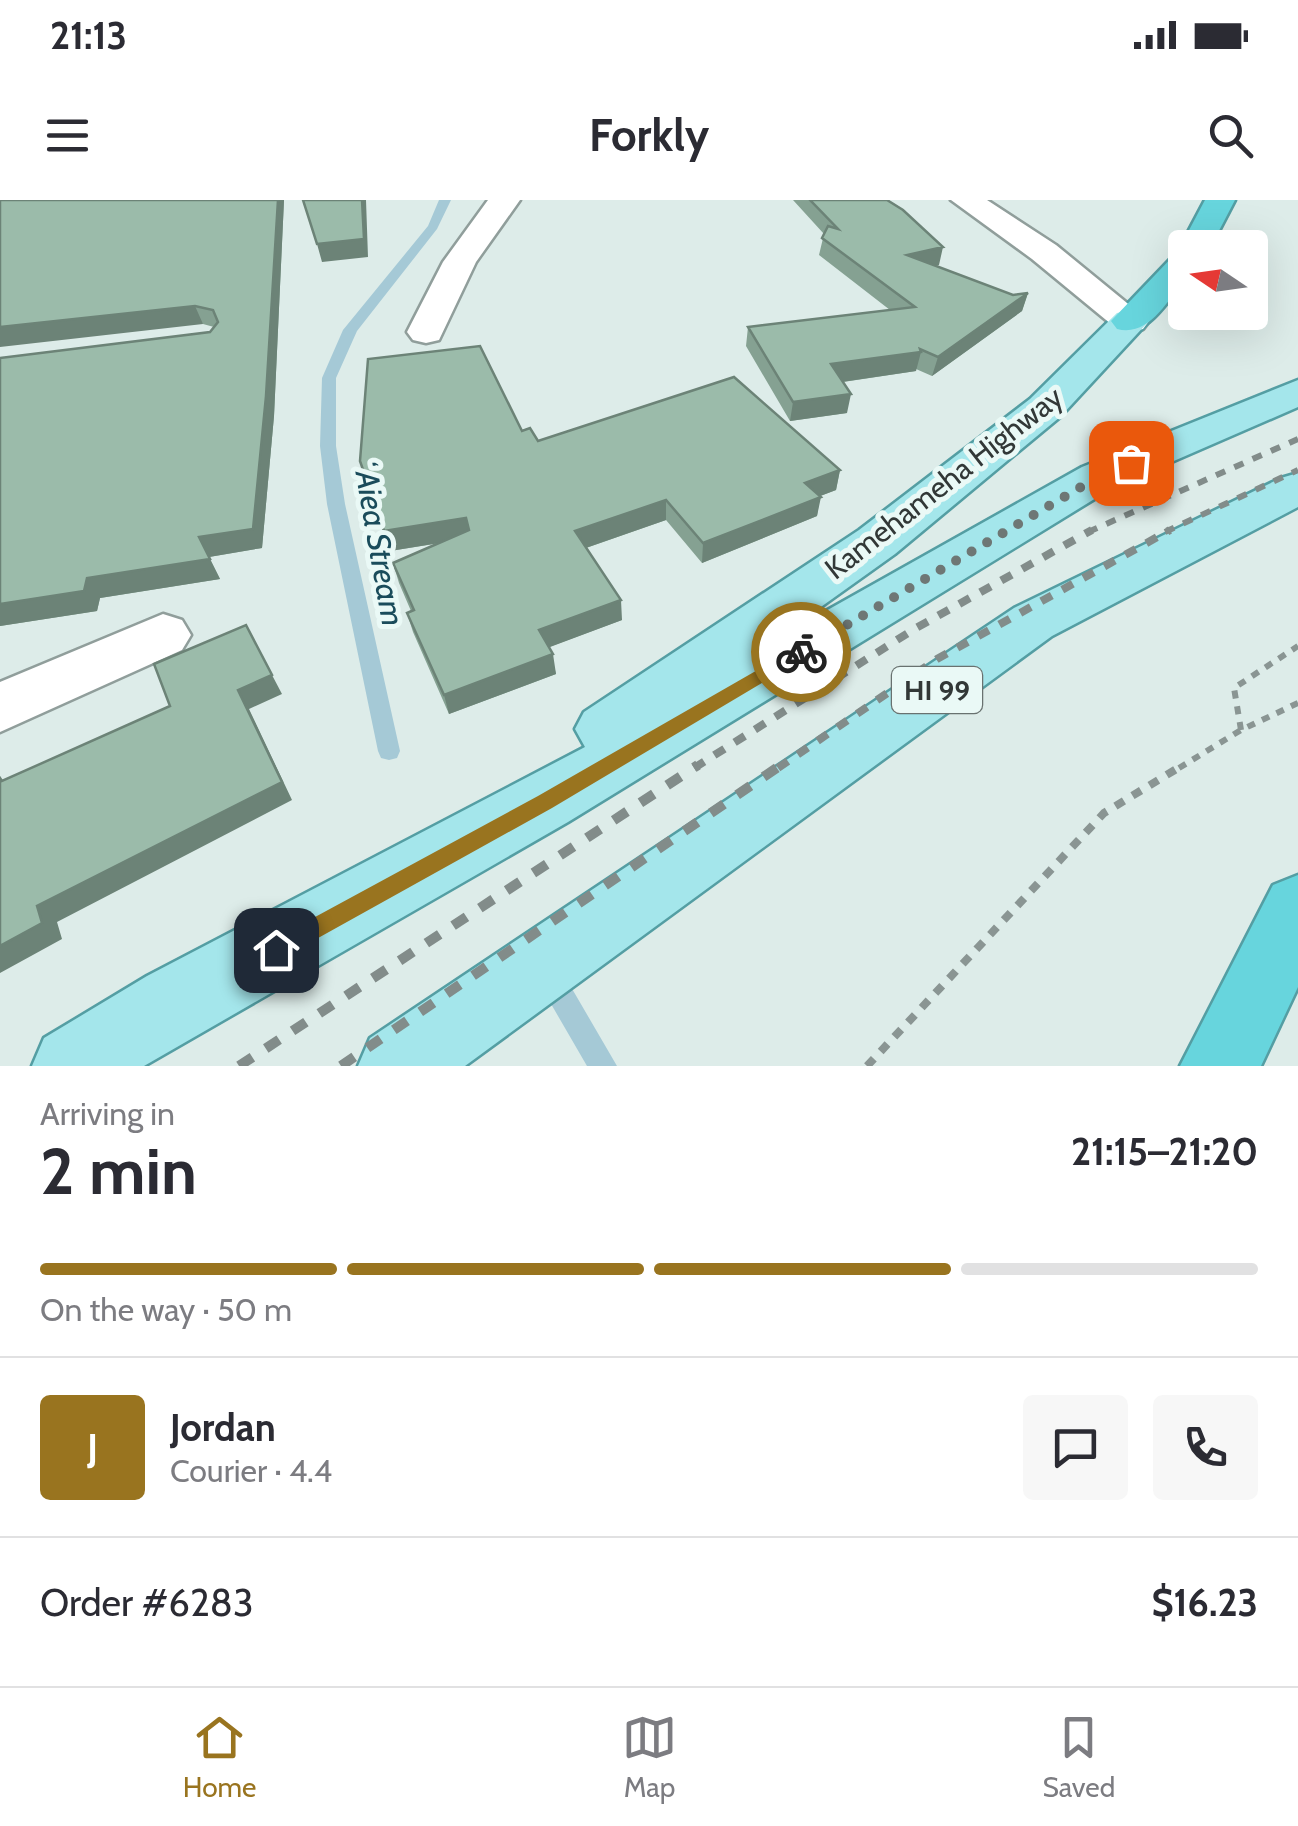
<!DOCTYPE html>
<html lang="en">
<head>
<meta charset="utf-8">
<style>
  :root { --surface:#fff; --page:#f7f7f7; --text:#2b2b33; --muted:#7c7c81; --line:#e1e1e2; --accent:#99741f }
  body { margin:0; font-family:Cabin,sans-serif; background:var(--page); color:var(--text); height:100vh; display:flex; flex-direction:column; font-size:38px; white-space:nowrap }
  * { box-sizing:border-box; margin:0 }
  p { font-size:32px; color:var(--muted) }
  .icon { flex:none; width:55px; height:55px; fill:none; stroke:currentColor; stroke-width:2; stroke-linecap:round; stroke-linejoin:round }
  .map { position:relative; height:866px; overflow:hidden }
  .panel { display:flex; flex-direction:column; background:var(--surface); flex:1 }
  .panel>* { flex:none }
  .needle { width:65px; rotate:283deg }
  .fabs { position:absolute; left:1168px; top:30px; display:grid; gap:20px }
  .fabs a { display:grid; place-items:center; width:100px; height:100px; border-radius:10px; background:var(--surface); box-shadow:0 10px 40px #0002; font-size:50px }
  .pin { position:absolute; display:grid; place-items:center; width:85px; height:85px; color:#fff; margin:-42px; border-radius:20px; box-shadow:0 5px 15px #0006 }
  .courier { position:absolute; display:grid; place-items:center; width:100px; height:100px; margin:-50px; border:8px solid #99741f; border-radius:50%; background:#fff; color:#222; box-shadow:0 2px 12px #0007 }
  .headline em { font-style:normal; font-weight:700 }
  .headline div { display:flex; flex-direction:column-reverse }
  .headline { display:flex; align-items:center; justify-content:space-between; height:170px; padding:0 40px }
  h1 { font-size:65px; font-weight:700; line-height:75px }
  .bar { display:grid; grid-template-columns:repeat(4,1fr); gap:15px 10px; align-content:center; height:120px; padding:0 40px }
  .bar i { height:12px; border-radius:8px; background:var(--line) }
  .bar .selected { background:var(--accent) }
  .bar p { grid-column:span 4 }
  .line { display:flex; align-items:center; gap:25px; padding:0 40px; border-top:2px solid var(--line) }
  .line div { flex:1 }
  .round { display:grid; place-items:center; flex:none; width:105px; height:105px; border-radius:10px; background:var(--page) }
  .status { display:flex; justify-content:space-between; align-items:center; height:70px; padding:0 50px; background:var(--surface); direction:ltr }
  .status svg { height:28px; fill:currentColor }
  header { display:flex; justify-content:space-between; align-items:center; height:130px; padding:0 40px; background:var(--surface); font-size:45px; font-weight:700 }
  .menu { display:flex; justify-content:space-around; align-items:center; height:140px; border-top:2px solid var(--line); background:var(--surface); font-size:28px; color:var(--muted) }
  .menu a { display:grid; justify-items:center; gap:5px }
  .menu .selected { color:var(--accent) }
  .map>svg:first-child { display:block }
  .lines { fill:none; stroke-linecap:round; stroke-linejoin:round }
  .stream { fill:#a5c9d6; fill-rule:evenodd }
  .street-casing { stroke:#909e9b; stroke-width:5 }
  .primary-casing { stroke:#549ea3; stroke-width:5 }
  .highway-casing { stroke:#549ea3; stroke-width:5 }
  .path-far1 { stroke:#8a9593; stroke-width:6; stroke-dasharray:8 8; stroke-linecap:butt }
  .path { stroke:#8a9593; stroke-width:8; stroke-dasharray:10 10; stroke-linecap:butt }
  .street { fill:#fff; fill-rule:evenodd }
  .primary { fill:#a4e6eb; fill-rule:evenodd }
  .highway { fill:#67d5dd; fill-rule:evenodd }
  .rail-far2 { stroke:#828c8a; stroke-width:6; stroke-dasharray:10 10; stroke-linecap:butt }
  .rail-far1 { stroke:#828c8a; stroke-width:8; stroke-dasharray:12 12; stroke-linecap:butt }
  .rail { stroke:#828c8a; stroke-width:10; stroke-dasharray:16 16; stroke-linecap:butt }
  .wall { fill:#85a192 }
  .shaded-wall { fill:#6c8377 }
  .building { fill:#9bbbaa; stroke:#6c8377; stroke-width:2.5 }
  .route { fill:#99741f }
  .done { stroke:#6e7775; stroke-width:10; stroke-dasharray:0 18 }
  .labels { text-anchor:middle; stroke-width:10; stroke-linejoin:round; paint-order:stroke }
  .shield { fill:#eaf9f6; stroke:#697270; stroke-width:2.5 }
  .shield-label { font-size:28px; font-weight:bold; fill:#323837 }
  .street-label { font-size:30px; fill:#323837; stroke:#eaf9f6 }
  .water-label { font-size:32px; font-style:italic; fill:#1a4c5b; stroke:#eaf9f6 }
</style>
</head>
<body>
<div class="status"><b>21:13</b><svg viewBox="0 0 49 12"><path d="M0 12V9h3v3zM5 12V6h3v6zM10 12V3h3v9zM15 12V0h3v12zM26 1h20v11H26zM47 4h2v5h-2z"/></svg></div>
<header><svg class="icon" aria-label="menu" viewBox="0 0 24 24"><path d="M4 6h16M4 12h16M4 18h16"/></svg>Forkly<svg class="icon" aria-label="search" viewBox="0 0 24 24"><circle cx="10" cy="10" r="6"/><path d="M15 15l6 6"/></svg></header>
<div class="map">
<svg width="1298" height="866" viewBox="0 0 1298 866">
  <rect width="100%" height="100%" fill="#ddece9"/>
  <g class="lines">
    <path class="stream" d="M439 0H451L437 29 357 131 336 178V246L345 304 400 551 397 558 389 560 381 558 378 551 327 304 320 246 322 178 343 130 428 26Z
      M561 783 571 787 617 866H587L547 797 551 787Z"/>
    <g class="street-casing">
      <path id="street" d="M488 0H520L476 62 439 140 426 143 413 140 407 132 443 62Z
        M951 0H987L1056 45 1149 121 1143 129 1130 132 1117 129 1032 59Z
        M163 414 182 420 191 435 182 450 0 532V482Z"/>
    </g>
    <g class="primary-casing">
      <path id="primary" d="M1130 110 1143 113 1149 121 1060 217 895 354 776 439 1082 267 1298 180V207L1114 287 568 622 144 866H32L44 838 147 776 585 547 575 529 584 512 859 330 1030 199 1117 113Z
        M1298 273V307L1052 436 465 866H358L370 838 1014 408 1281 278Z"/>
    </g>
    <g class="highway-casing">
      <path id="highway" d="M1205 0H1235L1210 48H1185V80C1166 102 1149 137 1117 129L1111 121 1178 51Z
        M1298 675V787L1261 866H1180L1273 685Z"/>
    </g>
    <path class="path-far1" d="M1241 530 1234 488 1298 446
      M1179 568 1241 530 1298 503"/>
    <path class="path" d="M867 866 1104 613 1183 565"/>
    <use href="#street" class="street"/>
    <use href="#primary" class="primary"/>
    <use href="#highway" class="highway"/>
    <path class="rail-far2" d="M1088 332 1298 239
      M1165 332 1298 270"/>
    <path class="rail-far1" d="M694 568 916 428 1092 330
      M778 568 937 459 1170 330"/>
    <path class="rail" d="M239 866 698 565
      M341 866 781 565"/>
  </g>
  <path class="wall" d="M0 0H284L274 216 262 348 209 357 220 379 100 398 97 411 0 426V158L210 132 214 127 203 124Z
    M793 0H887L939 65 935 66 1013 95 1028 93 1022 111 932 176 916 169V171L843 182 847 213 790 221 746 146 748 127 890 110 819 55 824 34Z
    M522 231 538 241 840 270 836 290 820 296 817 316 702 363 666 320 586 348 622 420 549 447 556 474 449 514 413 432 407 413 411 411 399 383 393 363 440 343 390 351 360 261Z"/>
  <path class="shaded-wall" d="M278 0H284L274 216 262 348 209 357 199 337Z
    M362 0H366L368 57 322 62 317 44Z
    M943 47 939 65 903 73 907 55Z
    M1028 93 1022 111 932 176 938 157Z
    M195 106 203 124 0 147V127Z
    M921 152 916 171 828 184 831 164Z
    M851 194 847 213 790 221 793 202Z
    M840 270 836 290 802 303 805 283Z
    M821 297 817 316 702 363 703 343Z
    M666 300V320L577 351 575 331Z
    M466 318 470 338 390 351 384 331Z
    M210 359 220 379 100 398 97 411 0 426V404L87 378Z
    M621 400 622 420 542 450 539 430Z
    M553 454 556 474 449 514 444 495Z
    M272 475 282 494 249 509 292 600 57 722 62 739 0 773V746L238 490Z"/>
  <path class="building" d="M0 0H278L266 196 253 329 199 337 210 359 87 378 84 391 0 404V158L210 132 218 122 213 110 195 106 0 127Z
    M303 0H362L364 39 317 44Z
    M810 0H887L903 10 943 47 907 55 1013 95 1028 93 938 157 920 149 921 152 831 164 851 194 793 202 748 127 915 107 822 38 828 26 838 29Z
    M480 146 522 231 530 228 538 241 734 177 840 270 805 283 821 297 703 343 666 300 575 331 621 400 539 430 553 454 444 495 407 413 414 410 393 363 469 330 466 318 384 331 360 261 368 159Z
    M246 425 272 475 238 490 282 582 37 706 42 723 0 746V578L2 581 170 506 154 464Z"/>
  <path class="route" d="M801 445 807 447V456L552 608 284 757 276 760 269 757 265 750 269 742 538 596Z"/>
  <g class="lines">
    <path class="done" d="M801 452 1098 277 1131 263"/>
  </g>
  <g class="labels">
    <rect class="shield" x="892" y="467" width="90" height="46" rx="8"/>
    <g class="shield-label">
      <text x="937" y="500">HI 99</text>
    </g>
    <g class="street-label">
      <text transform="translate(944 283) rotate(-38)" y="10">Kamehameha Highway</text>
    </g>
    <g class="water-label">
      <text transform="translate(379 343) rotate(80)" y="11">ʻAiea Stream</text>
    </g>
  </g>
</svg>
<div class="fabs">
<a><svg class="needle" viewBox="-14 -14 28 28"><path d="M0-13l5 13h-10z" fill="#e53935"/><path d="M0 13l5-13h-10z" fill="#7c7c81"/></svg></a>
</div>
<div class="pin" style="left:1131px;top:263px;background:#ea580c"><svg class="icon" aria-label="bag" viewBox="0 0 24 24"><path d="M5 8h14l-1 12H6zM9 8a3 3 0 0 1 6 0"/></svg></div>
<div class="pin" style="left:276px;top:750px;background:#1f2937"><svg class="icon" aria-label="home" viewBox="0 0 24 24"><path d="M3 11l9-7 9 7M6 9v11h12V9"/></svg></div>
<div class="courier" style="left:801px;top:452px"><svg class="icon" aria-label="bike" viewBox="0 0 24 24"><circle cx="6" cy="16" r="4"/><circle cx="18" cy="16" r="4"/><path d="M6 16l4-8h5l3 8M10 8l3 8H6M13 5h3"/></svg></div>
</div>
<section class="panel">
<div class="headline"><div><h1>2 min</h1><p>Arriving in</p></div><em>21:15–21:20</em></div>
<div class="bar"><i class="selected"></i><i class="selected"></i><i class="selected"></i><i></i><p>On the way · 50 m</p></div>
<div class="line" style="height:180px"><b class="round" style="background:var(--accent);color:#fff">J</b><div><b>Jordan</b><p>Courier · 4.4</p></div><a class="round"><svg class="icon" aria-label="chat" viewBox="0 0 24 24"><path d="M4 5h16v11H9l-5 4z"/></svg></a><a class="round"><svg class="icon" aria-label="phone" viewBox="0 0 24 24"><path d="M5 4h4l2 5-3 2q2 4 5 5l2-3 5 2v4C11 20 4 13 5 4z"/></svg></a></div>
<div class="line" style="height:130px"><div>Order #6283</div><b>$16.23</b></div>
</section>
<nav class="menu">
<a class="selected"><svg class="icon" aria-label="home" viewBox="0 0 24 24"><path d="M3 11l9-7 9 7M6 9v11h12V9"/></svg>Home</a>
<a><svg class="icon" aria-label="map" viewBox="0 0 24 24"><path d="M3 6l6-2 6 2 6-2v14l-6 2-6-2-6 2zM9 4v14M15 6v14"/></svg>Map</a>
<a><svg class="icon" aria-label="saved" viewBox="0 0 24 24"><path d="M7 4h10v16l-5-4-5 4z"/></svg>Saved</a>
</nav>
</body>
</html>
